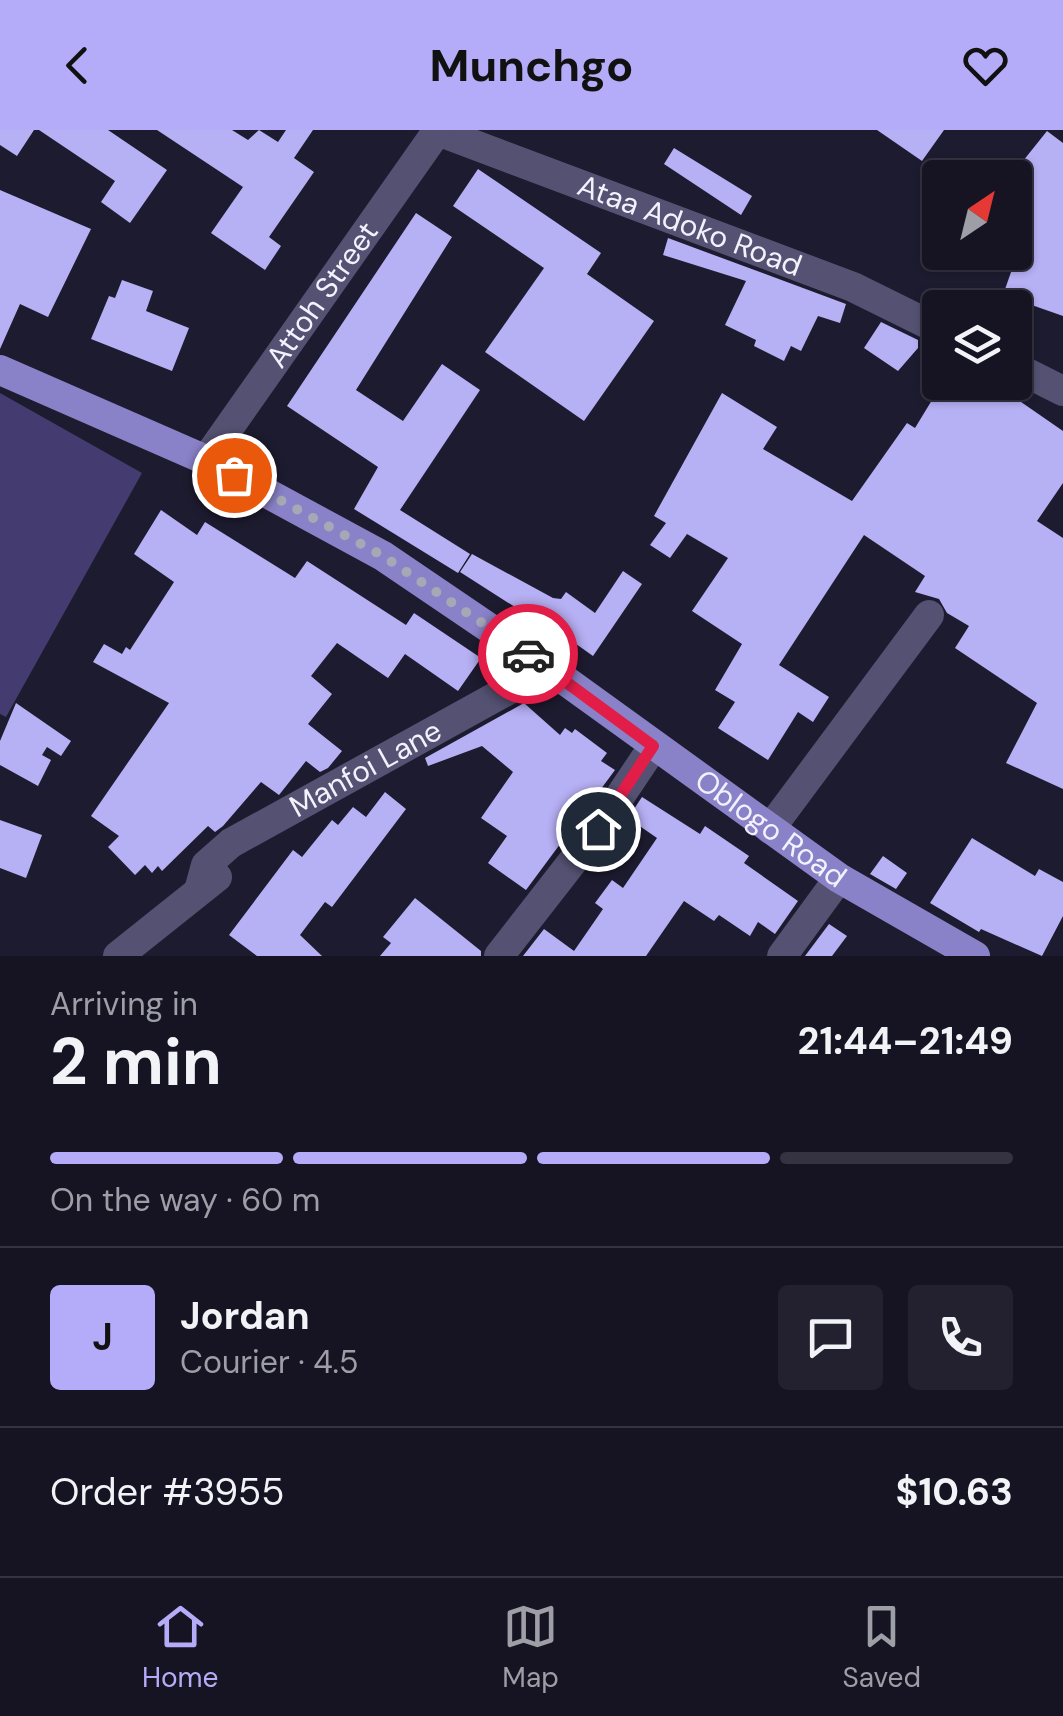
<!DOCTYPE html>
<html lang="en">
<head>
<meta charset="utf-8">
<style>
  :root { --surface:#161423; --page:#232130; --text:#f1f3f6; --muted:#9e9ea6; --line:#353341; --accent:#b4acf9 }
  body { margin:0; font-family:"DM Sans",sans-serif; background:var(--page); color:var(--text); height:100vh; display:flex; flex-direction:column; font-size:38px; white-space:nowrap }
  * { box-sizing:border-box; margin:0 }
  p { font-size:32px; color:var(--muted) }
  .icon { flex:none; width:55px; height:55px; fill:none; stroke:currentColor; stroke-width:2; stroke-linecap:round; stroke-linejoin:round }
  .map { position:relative; height:826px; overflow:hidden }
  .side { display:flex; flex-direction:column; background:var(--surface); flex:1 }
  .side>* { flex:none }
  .needle { width:65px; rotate:35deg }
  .fabs { position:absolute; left:922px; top:30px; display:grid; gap:20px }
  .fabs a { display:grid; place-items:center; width:110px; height:110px; border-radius:10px; background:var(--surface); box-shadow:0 2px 8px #0004,0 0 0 2px var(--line); font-size:50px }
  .pin { position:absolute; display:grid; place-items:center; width:85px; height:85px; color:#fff; margin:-42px; border:5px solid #fff; border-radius:50%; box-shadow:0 2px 10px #0007 }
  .courier { position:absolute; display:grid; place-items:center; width:100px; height:100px; margin:-50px; border:8px solid #e11d48; border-radius:50%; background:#fff; color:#222; box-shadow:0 2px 12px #0007 }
  .overview em { font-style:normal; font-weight:700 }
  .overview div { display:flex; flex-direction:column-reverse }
  .overview { display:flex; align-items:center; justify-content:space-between; height:170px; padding:0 50px }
  h1 { font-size:65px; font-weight:700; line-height:75px }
  .bar { display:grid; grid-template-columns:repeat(4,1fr); gap:15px 10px; align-content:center; height:120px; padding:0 50px }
  .bar i { height:12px; border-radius:8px; background:var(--line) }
  .bar .current { background:var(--accent) }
  .bar p { grid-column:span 4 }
  .line { display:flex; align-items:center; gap:25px; padding:0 50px; border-top:2px solid var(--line) }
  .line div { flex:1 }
  .round { display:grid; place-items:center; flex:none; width:105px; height:105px; border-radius:10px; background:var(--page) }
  header { display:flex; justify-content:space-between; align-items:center; height:130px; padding:0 50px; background:var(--accent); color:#111; font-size:45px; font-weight:700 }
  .dock { display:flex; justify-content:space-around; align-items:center; height:140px; border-top:2px solid var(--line); background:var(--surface); font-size:28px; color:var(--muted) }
  .dock a { display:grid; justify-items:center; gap:5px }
  .dock .current { color:var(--accent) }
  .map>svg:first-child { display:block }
  .green { fill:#443c70 }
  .building { fill:#b6b0f4 }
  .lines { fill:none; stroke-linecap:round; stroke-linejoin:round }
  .minor { stroke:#545172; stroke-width:30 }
  .major { stroke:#8a82c8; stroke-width:30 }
  .done { stroke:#a7a7b5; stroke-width:10; stroke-dasharray:0 18 }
  .route { stroke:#e11d48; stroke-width:12 }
  .labels { text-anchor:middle; stroke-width:10; stroke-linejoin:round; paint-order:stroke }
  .street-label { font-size:30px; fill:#f2f2fd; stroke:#141225 }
</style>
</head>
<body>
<header><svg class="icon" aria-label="back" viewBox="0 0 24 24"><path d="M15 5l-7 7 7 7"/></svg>Munchgo<svg class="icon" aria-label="heart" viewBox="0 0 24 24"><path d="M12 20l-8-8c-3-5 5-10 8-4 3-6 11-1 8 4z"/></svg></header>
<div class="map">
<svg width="1063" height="826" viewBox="0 0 1063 826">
  <rect width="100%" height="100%" fill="#1d1b2f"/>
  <path class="green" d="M0 263 142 343 6 587 0 584Z"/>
  <path class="building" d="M0 0H34L17 26 0 15Z
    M39 0H108L167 40 130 93 101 72 115 51Z
    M157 0H232L248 10 259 0 278 12 286 0H313L294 28 314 42 269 107 281 116 265 140 211 103 243 57Z
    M877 0H944L922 31Z
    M1047 1 1063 13V186L1003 165 1017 125 1015 41Z
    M674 18 752 66 741 85 664 34Z
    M478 39 601 123 587 144 654 191 584 291 485 222 544 138 453 76Z
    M0 60 91 99 48 187 20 174 0 219Z
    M416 83 452 107 356 260 403 291 442 234 480 260 400 380 470 424 458 443 354 379 378 337 287 276Z
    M668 108 846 174 840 193 818 186 801 221 791 216 784 231 754 216 756 210 725 195 746 151 663 125Z
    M122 150 153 161 146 181 189 198 172 241 91 209 109 166 115 168Z
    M881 192 918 210V218L898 241 864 218Z
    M943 252H983L995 260 998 256 1063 301V353L1037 391 1063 408V659L1006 633 1037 573 955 518 969 496 947 483 939 469 915 462 925 446 864 405 779 535 829 567 813 592 798 582 768 630 718 598 735 572 715 560 742 514 692 481 728 428 687 404 670 428 650 415 666 393 654 386 722 263 777 297 763 319 852 371 907 293 915 298Z
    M161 380 197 405 205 392 295 448 307 431 406 495 414 483 481 528 458 561 405 524 388 548 337 513 311 546 332 564 308 594 342 621 328 638 320 642 306 631 279 665 261 652 223 696 215 702 208 696 162 741 158 736 152 743 145 735 135 745 108 717 119 706 91 686 169 573 93 532 104 514 122 524 126 517 130 520 174 452 134 424Z
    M472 424 553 468 561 469 566 462 595 483 623 441 642 454 593 526 531 482 529 486 460 442Z
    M16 573 71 611 61 626 47 617 42 625 51 630 38 656 0 635V611Z
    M524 573 560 605 565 598 572 603 575 599 607 623 601 631 615 640 526 760 488 733 507 706 481 688 513 642 482 616 428 636 425 628Z
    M385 662 406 679 332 777 325 772 300 805 322 826H257L229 805 293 720 302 727 332 690 338 695 353 677 366 687Z
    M642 667 700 704 705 696 749 726 744 733 798 771 775 804 758 792 750 806 719 785 714 791 684 771 646 826H523L544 799 574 821 603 779 595 773 612 750 623 758 657 708 628 688Z
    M0 690 42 705 26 748 0 738Z
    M972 708 1035 746 1039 739 1063 752V786L1042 826 981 799 979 802 930 773Z
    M883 726 907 743 896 759 870 744Z
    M415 768 481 821V826H380L391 813 383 807Z
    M829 794 847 806 832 826H805Z"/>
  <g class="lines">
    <g class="minor">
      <path id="s1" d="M435 0 853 157 940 200"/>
      <path d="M1015 237 1063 261"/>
      <path id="s2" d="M206 330 438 0"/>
      <path d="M770 699 929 485"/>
      <path id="s3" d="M200 757 206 735 231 713 548 538"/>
      <path d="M118 826 217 747"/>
      <path d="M499 826 598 699 653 617"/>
      <path d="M782 826 839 748"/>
    </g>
    <path class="major" id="s4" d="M0 240 206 330 383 426 548 538 839 748 975 826"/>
  </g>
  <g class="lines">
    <path class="done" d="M234 345 383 426 528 524"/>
    <path class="route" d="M528 524 653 616 598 699"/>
  </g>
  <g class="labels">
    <g class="street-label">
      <text dy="10" stroke="none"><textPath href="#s1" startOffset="272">Ataa Adoko Road</textPath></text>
      <text dy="10" stroke="none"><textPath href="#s2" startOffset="202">Attoh Street</textPath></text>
      <text dy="10" stroke="none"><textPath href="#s3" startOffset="210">Manfoi Lane</textPath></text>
      <text dy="10" stroke="none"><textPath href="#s4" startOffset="900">Oblogo Road</textPath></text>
    </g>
  </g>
</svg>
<div class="fabs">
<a><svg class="needle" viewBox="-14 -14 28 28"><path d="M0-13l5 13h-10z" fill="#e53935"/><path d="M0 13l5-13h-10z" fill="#9e9ea6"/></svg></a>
<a><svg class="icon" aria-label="layers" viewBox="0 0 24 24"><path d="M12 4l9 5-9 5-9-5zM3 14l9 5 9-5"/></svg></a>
</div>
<div class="pin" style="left:234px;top:345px;background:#ea580c"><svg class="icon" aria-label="bag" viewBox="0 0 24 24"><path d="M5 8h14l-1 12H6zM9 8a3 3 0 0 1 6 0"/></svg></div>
<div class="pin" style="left:598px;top:699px;background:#1f2937"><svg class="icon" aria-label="home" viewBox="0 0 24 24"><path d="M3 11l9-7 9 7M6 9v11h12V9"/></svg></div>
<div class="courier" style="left:528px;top:524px"><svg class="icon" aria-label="car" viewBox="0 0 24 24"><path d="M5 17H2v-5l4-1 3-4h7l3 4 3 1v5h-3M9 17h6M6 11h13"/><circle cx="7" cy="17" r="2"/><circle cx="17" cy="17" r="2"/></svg></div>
</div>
<section class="side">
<div class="overview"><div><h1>2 min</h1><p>Arriving in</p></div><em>21:44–21:49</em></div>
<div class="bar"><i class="current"></i><i class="current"></i><i class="current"></i><i></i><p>On the way · 60 m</p></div>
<div class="line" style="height:180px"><b class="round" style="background:var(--accent);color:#111">J</b><div><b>Jordan</b><p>Courier · 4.5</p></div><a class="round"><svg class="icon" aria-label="chat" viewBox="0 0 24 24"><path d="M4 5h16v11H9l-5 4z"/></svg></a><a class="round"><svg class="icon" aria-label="phone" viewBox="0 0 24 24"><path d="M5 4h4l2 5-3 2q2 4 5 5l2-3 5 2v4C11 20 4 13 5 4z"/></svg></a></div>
<div class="line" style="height:130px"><div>Order #3955</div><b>$10.63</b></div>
</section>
<nav class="dock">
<a class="current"><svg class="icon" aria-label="home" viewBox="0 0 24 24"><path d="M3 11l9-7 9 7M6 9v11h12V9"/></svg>Home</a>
<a><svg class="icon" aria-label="map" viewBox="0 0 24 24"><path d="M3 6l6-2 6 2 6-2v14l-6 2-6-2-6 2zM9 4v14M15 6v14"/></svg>Map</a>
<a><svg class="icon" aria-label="saved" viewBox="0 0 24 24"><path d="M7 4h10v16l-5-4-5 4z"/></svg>Saved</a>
</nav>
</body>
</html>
